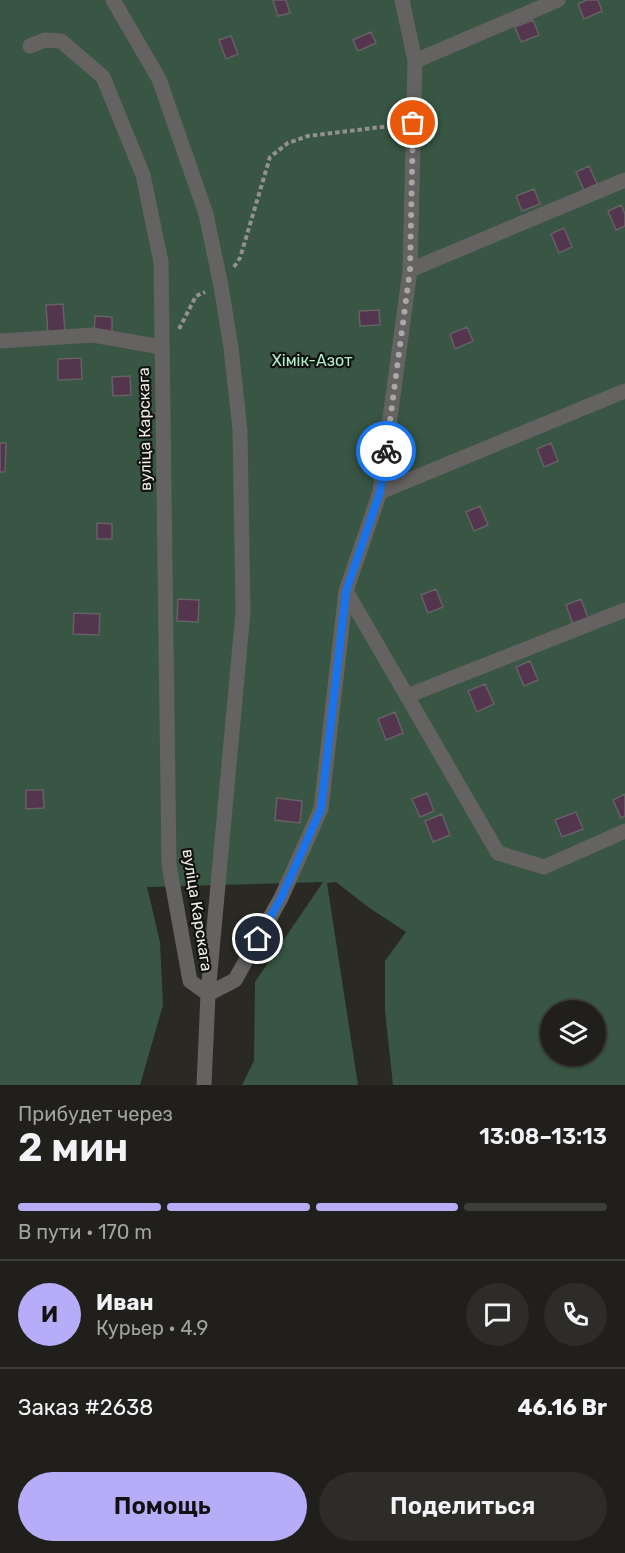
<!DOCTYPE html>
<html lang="ru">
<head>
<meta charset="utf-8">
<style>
  :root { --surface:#201f1b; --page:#2d2c28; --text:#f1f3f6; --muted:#a2a2a3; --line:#3d3d3a; --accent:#b6acf8 }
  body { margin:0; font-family:Rubik,sans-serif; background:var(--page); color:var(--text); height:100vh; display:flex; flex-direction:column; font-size:22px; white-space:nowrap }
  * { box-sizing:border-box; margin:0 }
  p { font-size:20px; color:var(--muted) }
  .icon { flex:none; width:33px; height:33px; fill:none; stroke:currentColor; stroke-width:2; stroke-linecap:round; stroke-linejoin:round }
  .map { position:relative; height:1085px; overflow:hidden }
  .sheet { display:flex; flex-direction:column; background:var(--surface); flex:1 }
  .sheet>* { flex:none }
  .buttons { position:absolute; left:540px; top:1000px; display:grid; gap:12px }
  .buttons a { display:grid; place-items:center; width:66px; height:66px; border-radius:50%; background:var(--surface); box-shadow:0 2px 4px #0004,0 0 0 2px var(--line); font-size:30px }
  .pin { position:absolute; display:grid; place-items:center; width:51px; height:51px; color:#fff; margin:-26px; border:3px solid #fff; border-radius:50%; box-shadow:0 2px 6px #0007 }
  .courier { position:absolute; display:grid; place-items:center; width:60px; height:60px; margin:-30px; border:4px solid #1a73e8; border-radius:50%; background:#fff; color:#222; box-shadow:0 2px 8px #0007 }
  .summary em { font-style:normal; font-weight:600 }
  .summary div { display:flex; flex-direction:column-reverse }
  .summary { display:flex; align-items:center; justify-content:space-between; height:102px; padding:0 18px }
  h1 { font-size:39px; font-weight:600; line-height:45px }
  .bar { display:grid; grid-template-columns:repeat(4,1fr); gap:9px 6px; align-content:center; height:72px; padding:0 18px }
  .bar i { height:8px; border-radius:4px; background:var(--line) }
  .bar .on { background:var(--accent) }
  .bar p { grid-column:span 4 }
  .line { display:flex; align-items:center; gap:15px; padding:0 18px; border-top:2px solid var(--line) }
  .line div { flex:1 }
  .round { display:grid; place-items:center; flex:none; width:63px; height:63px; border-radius:32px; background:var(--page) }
  .primary-button { display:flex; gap:12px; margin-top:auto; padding:12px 18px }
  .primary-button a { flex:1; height:69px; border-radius:36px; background:var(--accent); color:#111; font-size:24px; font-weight:600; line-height:69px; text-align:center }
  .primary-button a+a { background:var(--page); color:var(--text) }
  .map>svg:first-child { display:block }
  .green { fill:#385643; fill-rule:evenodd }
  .building { fill:#53354d; stroke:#656164; stroke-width:1.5 }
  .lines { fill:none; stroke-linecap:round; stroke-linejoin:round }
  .path { stroke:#92918d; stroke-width:4; stroke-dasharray:4.5 3; stroke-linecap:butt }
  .minor { stroke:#656262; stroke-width:15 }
  .done { stroke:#a9a8a5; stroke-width:6; stroke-dasharray:0 10.8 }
  .route { stroke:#1a73e8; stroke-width:8 }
  .labels { text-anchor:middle; stroke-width:4.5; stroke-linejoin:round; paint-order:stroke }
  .park-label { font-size:16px; fill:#b0f1c8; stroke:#121210 }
  .street-label { font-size:16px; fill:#eeedea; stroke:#121210 }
</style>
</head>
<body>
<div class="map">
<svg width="625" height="1085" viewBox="0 0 625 1085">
  <rect width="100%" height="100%" fill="#2a2924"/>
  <path class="green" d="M0 0H625V1085H393L385 1011V961L406 932 368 907 336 882 327 883 358 1085H242L254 1061 255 982 323 882 147 887 160 942 163 1005 140 1085H0ZM550 1011H596V1056H550Z"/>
  <path class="building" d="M273 0H286L290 13 278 16Z
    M587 0H598L602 11 584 19 578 4Z
    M533 20 539 35 521 42 515 27Z
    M371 32 376 43 358 51 353 40Z
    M231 36 238 54 226 59 219 40Z
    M589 166 597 184 584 190 576 172Z
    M534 189 540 204 522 211 516 196Z
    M621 205 625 214V226L616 230 608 211Z
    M564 228 572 247 559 253 551 234Z
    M63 304 65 333 48 334 46 305Z
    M379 310 380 325 360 326 359 311Z
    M95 316 112 317V333L94 332Z
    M467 327 473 341 455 349 450 334Z
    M81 358 82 379 58 380V359Z
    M130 376 131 395 113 396 112 377Z
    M0 443H6L5 472H0Z
    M551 443 558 461 544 467 537 449Z
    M480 506 488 525 474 531 466 512Z
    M97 523 112 524V539H97Z
    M436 589 443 607 428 613 421 595Z
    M178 599 199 600 198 622 177 621Z
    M581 599 588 618 573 624 566 605Z
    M74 613 100 614 99 635 73 634Z
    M530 661 538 680 524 686 516 667Z
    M485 684 494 704 477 712 468 691Z
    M395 712 403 733 386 740 378 719Z
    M26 790H43L44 808 26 809Z
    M427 793 434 811 420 817 412 799Z
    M625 794V816L621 818 613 800Z
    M277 798 302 801 300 823 275 820Z
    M576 812 583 829 562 837 555 820Z
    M442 814 450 835 433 842 425 821Z"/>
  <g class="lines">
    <path class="path" d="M234 267 240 258 270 157 288 143 308 136 398 125
      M179 329 196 296 205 292"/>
    <path class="minor" d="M113 0 159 79 206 214 221 286 231 348 240 430 243 612 208 994 204 1085
      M30 46 45 40 61 41 103 77 143 175 161 262 169 865 190 981 208 994 235 980 281 898 321 809 346 591 380 492 410 270 415 61 402 0
      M415 61 558 0
      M410 270 625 180
      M0 341 93 335 161 347
      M380 492 625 391
      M346 591 498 853 544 867 625 831
      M407 696 625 610"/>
  </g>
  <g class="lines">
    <path class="done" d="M386 451 410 270 413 123"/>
    <path class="route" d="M258 939 281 898 321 809 346 591 380 492 386 451"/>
  </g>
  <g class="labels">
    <g class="park-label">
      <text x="312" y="366">Хімік-Азот</text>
    </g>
    <g class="street-label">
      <text transform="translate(144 429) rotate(-91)" y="6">вуліца Карскага</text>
      <text transform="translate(198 910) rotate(81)" y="6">вуліца Карскага</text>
    </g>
  </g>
</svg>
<div class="buttons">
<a><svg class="icon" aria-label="layers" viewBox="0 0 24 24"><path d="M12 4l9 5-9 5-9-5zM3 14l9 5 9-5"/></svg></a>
</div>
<div class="pin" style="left:413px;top:123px;background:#ea580c"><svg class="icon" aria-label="bag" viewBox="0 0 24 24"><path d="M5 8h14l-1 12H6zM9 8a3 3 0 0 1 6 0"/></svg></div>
<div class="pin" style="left:258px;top:939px;background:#1f2937"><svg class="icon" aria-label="home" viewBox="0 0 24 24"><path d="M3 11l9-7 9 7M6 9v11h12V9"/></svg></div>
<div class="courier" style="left:386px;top:451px"><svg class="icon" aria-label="bike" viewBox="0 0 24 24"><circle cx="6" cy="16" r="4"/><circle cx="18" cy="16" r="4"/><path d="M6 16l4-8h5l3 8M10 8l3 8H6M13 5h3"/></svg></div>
</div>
<section class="sheet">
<div class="summary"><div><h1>2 мин</h1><p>Прибудет через</p></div><em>13:08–13:13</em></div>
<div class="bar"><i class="on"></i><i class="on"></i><i class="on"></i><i></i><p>В пути · 170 m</p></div>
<div class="line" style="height:108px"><b class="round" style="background:var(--accent);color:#111">И</b><div><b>Иван</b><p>Курьер · 4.9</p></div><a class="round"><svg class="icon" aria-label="chat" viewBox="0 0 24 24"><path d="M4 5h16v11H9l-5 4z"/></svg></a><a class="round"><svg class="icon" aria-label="phone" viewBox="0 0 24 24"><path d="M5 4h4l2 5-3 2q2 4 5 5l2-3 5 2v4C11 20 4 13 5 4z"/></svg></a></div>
<div class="line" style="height:78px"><div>Заказ #2638</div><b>46.16 Br</b></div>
<div class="primary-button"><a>Помощь</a><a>Поделиться</a></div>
</section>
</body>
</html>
